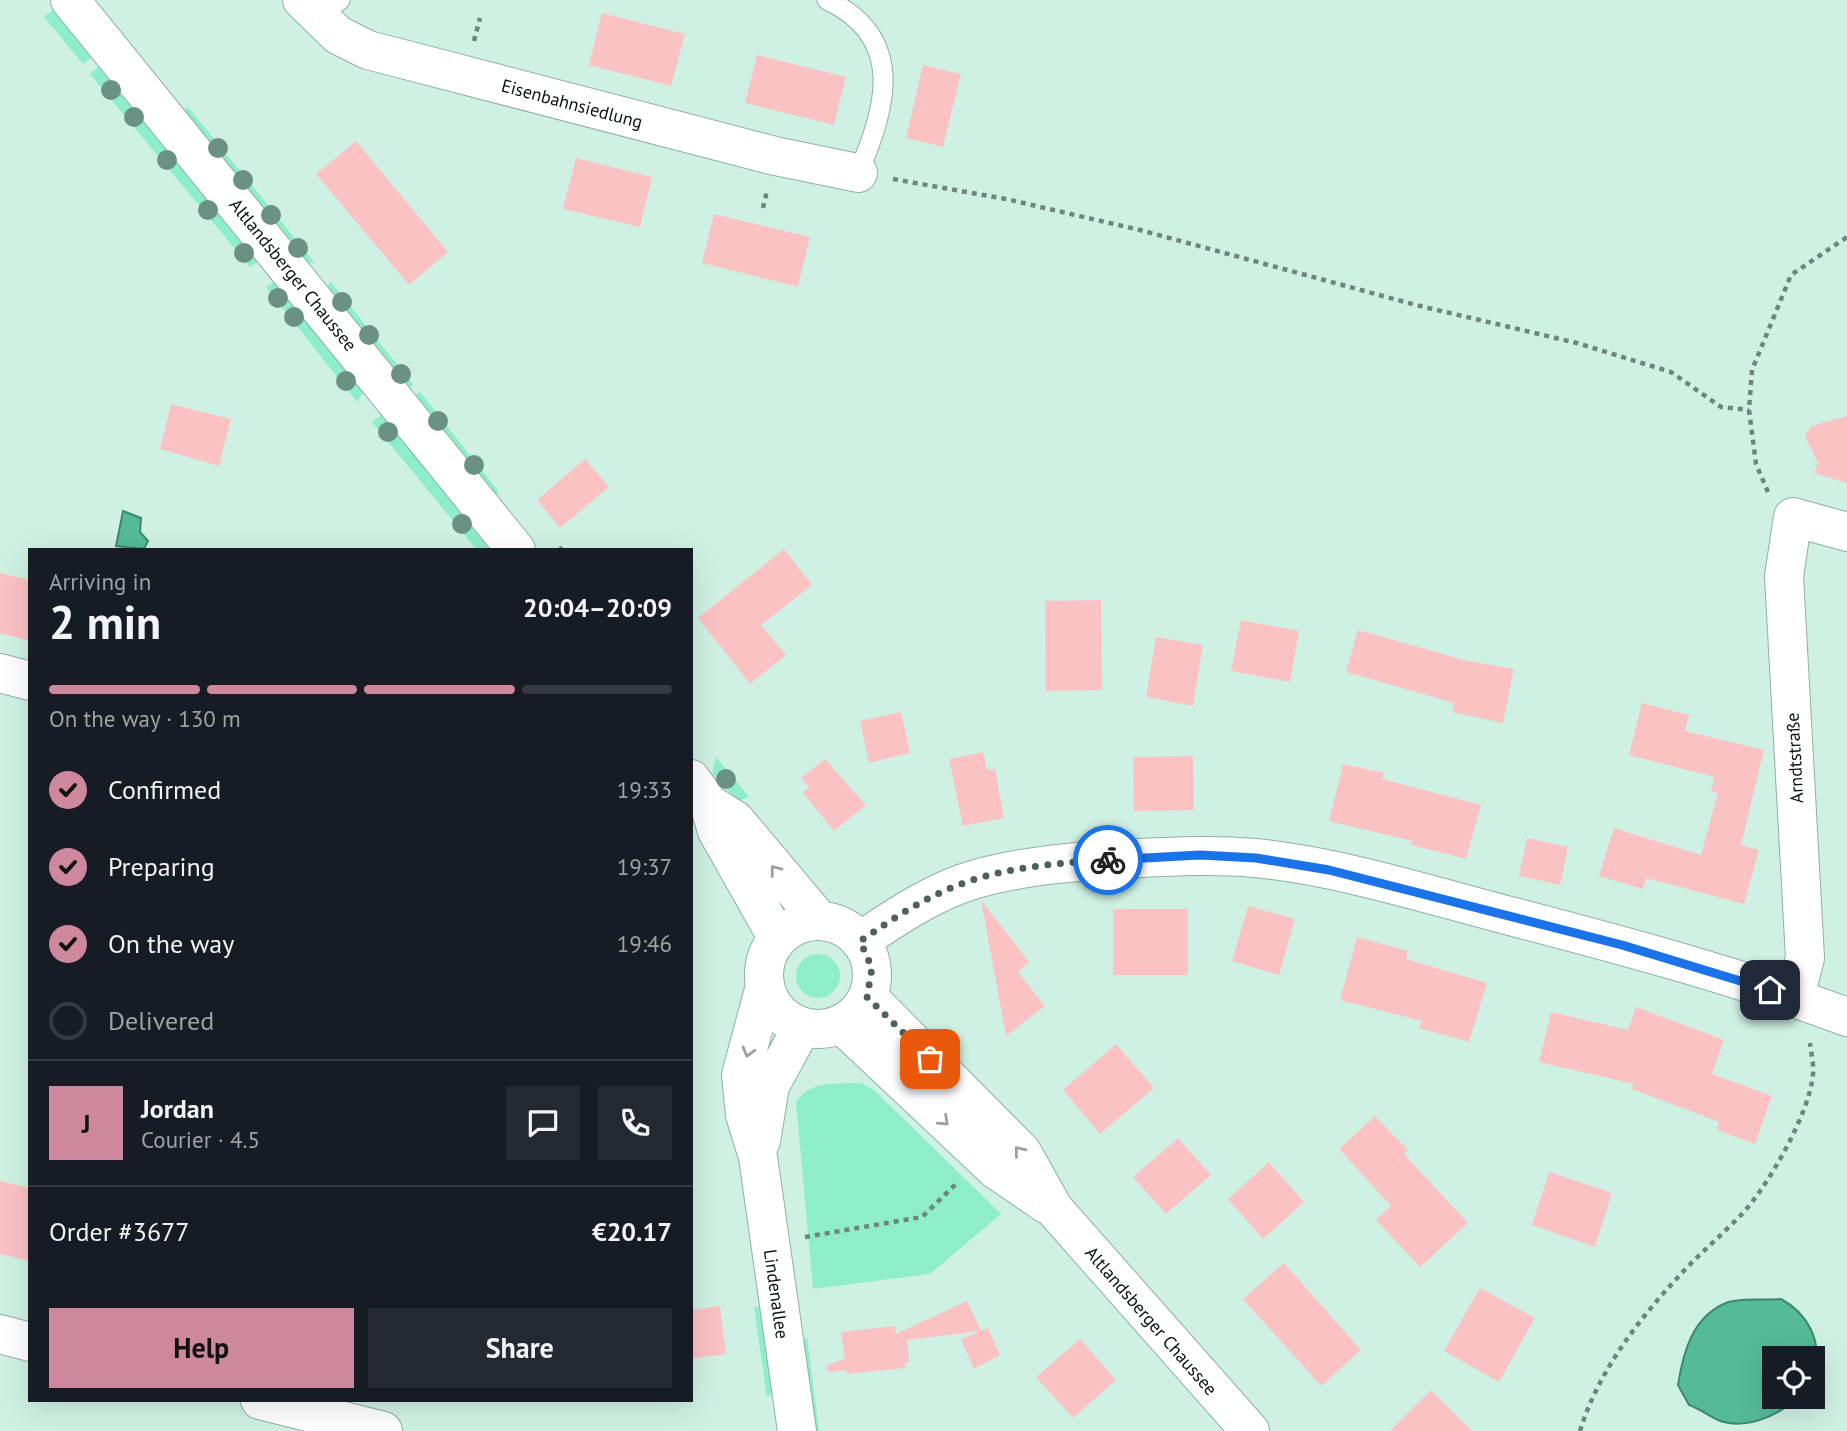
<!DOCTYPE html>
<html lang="en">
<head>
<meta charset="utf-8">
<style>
  :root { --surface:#171b24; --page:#242831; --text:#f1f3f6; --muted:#9ea1a6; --line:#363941; --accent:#ce889e }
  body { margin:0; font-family:"PT Sans",sans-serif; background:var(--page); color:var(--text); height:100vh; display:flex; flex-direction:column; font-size:26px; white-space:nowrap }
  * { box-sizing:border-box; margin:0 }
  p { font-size:23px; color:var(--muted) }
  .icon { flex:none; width:38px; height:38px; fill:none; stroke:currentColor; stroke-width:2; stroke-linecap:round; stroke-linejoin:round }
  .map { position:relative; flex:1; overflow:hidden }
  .side { position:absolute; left:28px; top:548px; width:665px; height:854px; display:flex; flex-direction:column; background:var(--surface); border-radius:0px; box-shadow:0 7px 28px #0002 }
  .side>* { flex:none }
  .fabs { position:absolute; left:1762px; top:1346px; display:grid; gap:14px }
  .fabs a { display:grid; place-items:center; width:63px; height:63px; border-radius:0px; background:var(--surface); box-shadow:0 7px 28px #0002; font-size:35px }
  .pin { position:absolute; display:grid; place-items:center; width:60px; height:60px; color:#fff; margin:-30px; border-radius:14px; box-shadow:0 4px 10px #0006 }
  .courier { position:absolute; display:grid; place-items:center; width:70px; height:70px; margin:-35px; border:5px solid #1a73e8; border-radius:50%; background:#fff; color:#222; box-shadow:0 2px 9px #0007 }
  .summary em { font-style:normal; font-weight:700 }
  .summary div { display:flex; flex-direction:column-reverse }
  .summary { display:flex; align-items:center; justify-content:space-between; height:119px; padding:0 21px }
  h1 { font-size:46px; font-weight:700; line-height:52px }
  .bar { display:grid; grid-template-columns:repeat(4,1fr); gap:10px 7px; align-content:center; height:84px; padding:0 21px }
  .bar i { height:9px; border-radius:5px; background:var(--line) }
  .bar .on { background:var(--accent) }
  .bar p { grid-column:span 4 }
  .line { display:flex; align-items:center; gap:18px; padding:0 21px; border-top:2px solid var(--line) }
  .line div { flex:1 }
  .round { display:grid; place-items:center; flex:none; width:74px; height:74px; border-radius:0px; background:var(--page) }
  ol { padding:0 21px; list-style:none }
  li { display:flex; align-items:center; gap:21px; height:77px }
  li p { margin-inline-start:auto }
  li .icon { padding:7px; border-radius:50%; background:var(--accent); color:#111; stroke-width:4 }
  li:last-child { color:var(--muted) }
  li i { width:38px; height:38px; border:4px solid var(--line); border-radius:50% }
  .cta { display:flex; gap:14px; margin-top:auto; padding:14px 21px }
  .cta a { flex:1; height:80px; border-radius:0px; background:var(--accent); color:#111; font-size:28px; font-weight:700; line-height:80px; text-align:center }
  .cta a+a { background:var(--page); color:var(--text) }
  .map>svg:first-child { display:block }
  .green { fill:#8deec9 }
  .water { fill:#55ba97; stroke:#3e886e; stroke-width:2 }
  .building { fill:#fbc2c4 }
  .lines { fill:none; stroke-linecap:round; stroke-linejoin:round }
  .service-casing { stroke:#8fafa2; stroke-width:21 }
  .minor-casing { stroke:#8fafa2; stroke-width:40 }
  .tertiary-casing { stroke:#8fafa2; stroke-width:40 }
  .secondary-casing { stroke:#8fafa2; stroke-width:40 }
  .path { stroke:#6d857b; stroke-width:4.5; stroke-dasharray:5 5; stroke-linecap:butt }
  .service { stroke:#fff; stroke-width:19 }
  .minor { stroke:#fff; stroke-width:38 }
  .tertiary { stroke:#fff; stroke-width:38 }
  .secondary { stroke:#fff; stroke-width:38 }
  .tree { fill:#6a9183 }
  .oneway { stroke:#9ca19f }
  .done { stroke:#4d6159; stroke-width:7; stroke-dasharray:0 12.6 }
  .route { stroke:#1a73e8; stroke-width:9 }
  .labels { text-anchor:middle; stroke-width:7; stroke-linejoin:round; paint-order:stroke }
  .street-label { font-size:18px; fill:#07140f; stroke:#fff }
</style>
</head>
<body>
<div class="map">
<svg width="1847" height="1431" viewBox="0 0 1847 1431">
  <rect width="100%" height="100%" fill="#cff1e3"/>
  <path class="green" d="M56 7 94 55 83 64 44 17Z
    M102 64 259 261 250 267 90 74Z
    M188 107 315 263 304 262 183 111Z
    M278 280 365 390 357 402 266 287Z
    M330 281 413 384 408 389 327 289Z
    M420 392 500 493 492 494 415 396Z
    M384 413 494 549H476L372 422Z
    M716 757 749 797 738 801 712 773Z
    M796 976a22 22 0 1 1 44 0a22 22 0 1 1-44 0Z
    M861 1083 875 1091 1001 1214 930 1274 813 1289 796 1102C810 1080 836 1084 861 1083Z
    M754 1307H762L774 1391 767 1397Z
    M807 1337 819 1431H815L802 1340Z"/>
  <path class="water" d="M123 511 141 518 140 532 148 541 144 549 116 546Z
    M1781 1299C1807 1313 1824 1342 1813 1372V1358H1774V1396L1799 1397C1779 1415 1746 1431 1718 1420 1708 1416 1701 1409 1689 1405L1678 1385C1683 1353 1692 1317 1726 1303 1740 1297 1765 1301 1781 1299Z"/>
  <path class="building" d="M602 13 685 34 671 86 589 65Z
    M757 55 846 77 834 125 745 103Z
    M923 65 961 74 943 147 906 138Z
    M356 141 448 252 409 285 316 174Z
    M576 158 652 177 640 227 563 209Z
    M714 214 810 237 798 287 702 263Z
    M171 404 231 419 219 466 160 449Z
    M1847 416V483L1814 473 1818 463 1805 436 1811 426Z
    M585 459 609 487 560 528 537 500Z
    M784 549 812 585 761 625 786 655 750 684 698 618Z
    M0 573 30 580V641L0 633Z
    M1101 600 1102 690 1046 691 1045 601Z
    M1241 620 1299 631 1290 682 1231 671Z
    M1358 630 1464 660 1514 669 1503 723 1452 712 1454 703 1346 672Z
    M1156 637 1203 645 1193 706 1146 697Z
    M1642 703 1689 715 1685 731 1764 750 1741 845 1759 850 1744 904 1646 878 1643 889 1599 876 1614 828 1701 855 1718 793 1711 792 1714 777 1629 755Z
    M901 712 910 753 869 763 860 721Z
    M983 752 987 770 995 769 1004 818 963 826 949 759Z
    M1193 756 1194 810 1134 811 1133 757Z
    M825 759 866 805 834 831 803 793 809 787 801 778Z
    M1343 764 1384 773 1382 779 1481 805 1466 859 1411 845 1412 841 1329 821Z
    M1527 838 1568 847 1560 885 1519 876Z
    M981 900 1029 962 1018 972 1045 1006 1006 1036Z
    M1248 906 1295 919 1279 975 1232 961Z
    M1113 909H1188V975H1113Z
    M1357 937 1408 951 1406 959 1487 983 1469 1042 1419 1028 1422 1021 1340 1000Z
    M1636 1007 1724 1040 1712 1074 1772 1096 1755 1144 1717 1130 1719 1122 1632 1089 1634 1084 1539 1062 1551 1012 1628 1030Z
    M1116 1044 1154 1088 1100 1134 1063 1090Z
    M1375 1116 1408 1150 1404 1154 1468 1223 1420 1267 1376 1220 1391 1206 1339 1149Z
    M1178 1138 1211 1175 1166 1214 1133 1177Z
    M1269 1162 1304 1202 1263 1239 1228 1199Z
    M1549 1172 1612 1193 1595 1247 1532 1225Z
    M0 1181 30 1188V1261L0 1254Z
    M1284 1263 1361 1350 1321 1386 1243 1299Z
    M1480 1288 1535 1318 1499 1382 1444 1351Z
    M967 1301 981 1331 907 1340 909 1362H905V1368L847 1374 846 1370 828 1372 826 1366 845 1358 841 1332 895 1326 896 1334Z
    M720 1306 726 1354 691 1359V1310Z
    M988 1328 1000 1355 974 1369 961 1339Z
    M1080 1339 1116 1380 1073 1418 1036 1377Z
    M1431 1390 1472 1431H1390Z"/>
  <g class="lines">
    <g class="service-casing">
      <path id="service" d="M827 0C906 37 887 108 858 173
        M318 16 340 0"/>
    </g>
    <g class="minor-casing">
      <path id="minor" d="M302 0 338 35 368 50 775 156 858 173
        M0 673 30 681
        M860 941C896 917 934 891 976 879 1022 866 1070 862 1118 859 1164 857 1209 854 1255 858 1344 867 1432 896 1518 918 1629 947 1740 977 1847 1017
        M1795 997 1805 958 1784 576 1793 517 1847 532
        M0 1334 30 1342
        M260 1400 383 1431"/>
    </g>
    <g class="tertiary-casing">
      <path id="tertiary" d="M765 986 741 1075 745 1115 758 1157 797 1431
        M761 1141 770 1086 802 1027"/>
    </g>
    <g class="secondary-casing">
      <path id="secondary" d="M70 0 516 550
        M691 779 709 804 717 831 778 939
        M711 805 735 820 820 921
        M764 975a54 54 0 1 1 108 0a54 54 0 1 1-108 0Z
        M868 997 1022 1152 1054 1209 1250 1431
        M841 1024 995 1169 1046 1204"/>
    </g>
    <path class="path" d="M474 41 480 18
      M893 179 1006 199 1140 230 1416 305 1577 343 1671 372 1721 407 1749 410
      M763 208 767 191
      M1768 492 1756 464 1749 410 1752 370 1791 275 1847 237
      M560 550 562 547
      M805 1237 922 1217 956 1184
      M1580 1431C1598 1372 1638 1320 1680 1275 1699 1254 1721 1236 1741 1215 1767 1188 1810 1113 1813 1074 1814 1064 1811 1053 1810 1043"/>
    <use href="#service" class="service"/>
    <use href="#minor" class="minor"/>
    <use href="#tertiary" class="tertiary"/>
    <use href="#secondary" class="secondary"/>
  </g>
  <g class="tree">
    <circle cx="111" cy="90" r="10"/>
    <circle cx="134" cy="117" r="10"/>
    <circle cx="218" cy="148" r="10"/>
    <circle cx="167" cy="160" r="10"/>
    <circle cx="243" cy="180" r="10"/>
    <circle cx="208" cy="210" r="10"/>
    <circle cx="271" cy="215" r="10"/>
    <circle cx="298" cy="248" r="10"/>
    <circle cx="244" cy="253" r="10"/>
    <circle cx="278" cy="298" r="10"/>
    <circle cx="342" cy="302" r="10"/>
    <circle cx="294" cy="317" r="10"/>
    <circle cx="369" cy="335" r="10"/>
    <circle cx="401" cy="374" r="10"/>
    <circle cx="346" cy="381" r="10"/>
    <circle cx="438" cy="421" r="10"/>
    <circle cx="388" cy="432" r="10"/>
    <circle cx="474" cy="465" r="10"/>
    <circle cx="462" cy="524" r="10"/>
    <circle cx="726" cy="779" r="10"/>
  </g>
  <defs><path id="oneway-chevron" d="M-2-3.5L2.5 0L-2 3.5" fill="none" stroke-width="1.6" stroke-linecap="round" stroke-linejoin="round" transform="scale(1.75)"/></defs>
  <g class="oneway">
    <use href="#oneway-chevron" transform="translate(775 870) rotate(-127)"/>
    <use href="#oneway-chevron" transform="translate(748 1052) rotate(106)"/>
    <use href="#oneway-chevron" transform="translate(944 1121) rotate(43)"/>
    <use href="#oneway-chevron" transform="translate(1019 1151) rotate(-129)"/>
  </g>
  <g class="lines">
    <path class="done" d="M930 1059 867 997 872 968 860 941C887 923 914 904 944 891 994 868 1054 863 1108 860"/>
    <path class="route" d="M1108 860 1200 855 1256 858 1329 870 1622 945 1770 990"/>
  </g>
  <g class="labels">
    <g class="street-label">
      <text transform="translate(572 104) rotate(15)" y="6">Eisenbahnsiedlung</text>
      <text transform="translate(293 275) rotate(51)" y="6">Altlandsberger Chaussee</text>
      <text transform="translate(1795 758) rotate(-93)" y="6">Arndtstraße</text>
      <text transform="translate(776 1294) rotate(82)" y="6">Lindenallee</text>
      <text transform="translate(1151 1321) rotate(49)" y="6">Altlandsberger Chaussee</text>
    </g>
  </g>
</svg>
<div class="fabs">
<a><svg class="icon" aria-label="locate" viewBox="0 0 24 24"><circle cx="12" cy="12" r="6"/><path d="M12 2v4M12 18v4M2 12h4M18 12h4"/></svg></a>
</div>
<div class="pin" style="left:930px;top:1059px;background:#ea580c"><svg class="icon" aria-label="bag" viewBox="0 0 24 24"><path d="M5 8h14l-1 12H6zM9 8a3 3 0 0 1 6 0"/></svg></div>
<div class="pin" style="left:1770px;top:990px;background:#1f2937"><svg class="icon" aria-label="home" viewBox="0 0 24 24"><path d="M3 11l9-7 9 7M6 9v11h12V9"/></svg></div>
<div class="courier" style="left:1108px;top:860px"><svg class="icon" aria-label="bike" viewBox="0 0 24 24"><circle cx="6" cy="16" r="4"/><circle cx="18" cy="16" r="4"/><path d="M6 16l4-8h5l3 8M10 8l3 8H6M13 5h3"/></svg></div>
<section class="side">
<div class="summary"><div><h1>2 min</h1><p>Arriving in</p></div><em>20:04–20:09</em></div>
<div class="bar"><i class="on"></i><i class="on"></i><i class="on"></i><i></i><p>On the way · 130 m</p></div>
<ol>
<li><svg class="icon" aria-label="check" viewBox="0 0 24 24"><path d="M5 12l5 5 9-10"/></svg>Confirmed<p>19:33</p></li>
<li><svg class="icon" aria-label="check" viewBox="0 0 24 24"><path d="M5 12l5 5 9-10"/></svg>Preparing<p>19:37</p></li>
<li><svg class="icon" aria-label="check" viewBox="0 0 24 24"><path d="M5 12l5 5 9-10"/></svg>On the way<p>19:46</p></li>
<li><i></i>Delivered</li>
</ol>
<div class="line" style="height:126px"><b class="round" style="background:var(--accent);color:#111">J</b><div><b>Jordan</b><p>Courier · 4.5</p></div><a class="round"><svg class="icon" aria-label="chat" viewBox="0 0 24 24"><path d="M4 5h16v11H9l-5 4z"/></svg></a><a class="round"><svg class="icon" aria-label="phone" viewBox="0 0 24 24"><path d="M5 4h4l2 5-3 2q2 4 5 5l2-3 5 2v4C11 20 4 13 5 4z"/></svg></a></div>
<div class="line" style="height:91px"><div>Order #3677</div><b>€20.17</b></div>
<div class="cta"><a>Help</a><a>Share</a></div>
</section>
</div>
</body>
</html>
